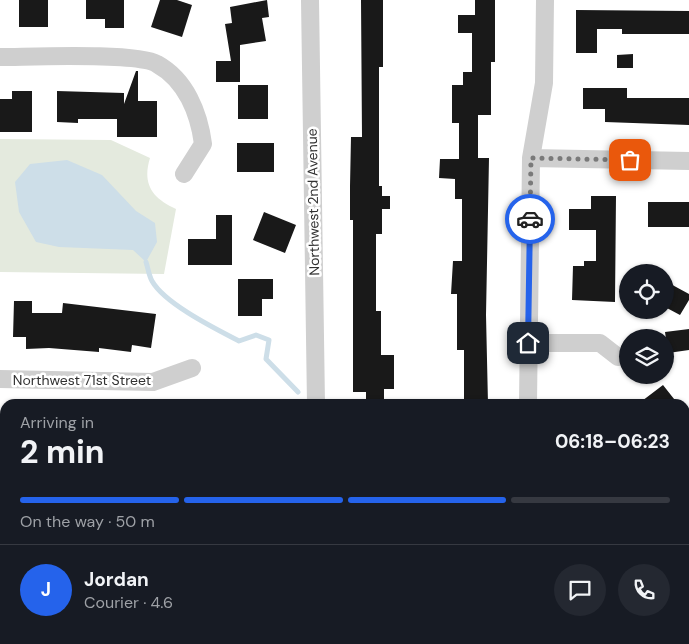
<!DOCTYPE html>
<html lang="en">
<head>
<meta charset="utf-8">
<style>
  :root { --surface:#171b24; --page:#242831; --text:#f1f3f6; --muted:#9ea1a6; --line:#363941; --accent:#2563eb }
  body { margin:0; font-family:"DM Sans",sans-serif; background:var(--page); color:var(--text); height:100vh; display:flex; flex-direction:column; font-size:19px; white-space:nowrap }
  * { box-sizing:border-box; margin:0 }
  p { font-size:16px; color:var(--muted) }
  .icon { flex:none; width:28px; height:28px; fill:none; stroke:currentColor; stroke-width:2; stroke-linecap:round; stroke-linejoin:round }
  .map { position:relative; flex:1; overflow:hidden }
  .drawer { position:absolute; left:0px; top:399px; width:690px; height:246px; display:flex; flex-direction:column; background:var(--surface); border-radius:15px 15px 0 0; box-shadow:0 1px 4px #0004 }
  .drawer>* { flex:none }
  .tools { position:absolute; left:619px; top:264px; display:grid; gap:10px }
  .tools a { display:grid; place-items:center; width:55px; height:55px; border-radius:50%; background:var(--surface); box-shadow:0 1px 4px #0004; font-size:25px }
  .pin { position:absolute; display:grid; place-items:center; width:42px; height:42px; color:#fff; margin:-21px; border-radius:10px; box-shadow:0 2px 8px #0006 }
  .courier { position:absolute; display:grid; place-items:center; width:50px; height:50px; margin:-25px; border:4px solid #2563eb; border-radius:50%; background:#fff; color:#222; box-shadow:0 1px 6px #0007 }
  .summary em { font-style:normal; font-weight:700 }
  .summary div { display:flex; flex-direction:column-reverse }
  .summary { display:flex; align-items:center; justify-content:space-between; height:85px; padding:0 20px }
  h1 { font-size:32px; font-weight:700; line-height:38px }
  .bar { display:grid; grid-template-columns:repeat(4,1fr); gap:8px 5px; align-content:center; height:60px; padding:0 20px }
  .bar i { height:6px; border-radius:4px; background:var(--line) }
  .bar .on { background:var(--accent) }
  .bar p { grid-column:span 4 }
  .line { display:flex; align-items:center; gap:12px; padding:0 20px; border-top:1px solid var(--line) }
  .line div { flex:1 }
  .round { display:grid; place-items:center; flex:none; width:52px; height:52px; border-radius:26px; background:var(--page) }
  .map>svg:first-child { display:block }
  .green { fill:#e4eade }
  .water { fill:#cddee8 }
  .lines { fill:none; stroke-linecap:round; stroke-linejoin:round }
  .stream { stroke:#cddee8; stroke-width:5 }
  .building { fill:#191919 }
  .minor { stroke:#cfcfcf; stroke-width:18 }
  .done { stroke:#7a7a7a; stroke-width:5; stroke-dasharray:0 9 }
  .route { stroke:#2563eb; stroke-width:6 }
  .labels { text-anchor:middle; stroke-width:5; stroke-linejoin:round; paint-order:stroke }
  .street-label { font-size:14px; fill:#323232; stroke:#fff }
</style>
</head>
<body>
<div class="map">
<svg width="689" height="644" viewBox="0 0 689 644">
  <rect width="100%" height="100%" fill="#fff"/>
  <path class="green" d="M0 139 111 140 150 158C142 184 152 198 176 209L164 274 0 272Z
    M685 448H689V644H555L554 640H685Z"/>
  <path class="water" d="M67 160 102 175 136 211 155 223 157 242 146 262 133 250 59 247 36 242 19 212 15 182 30 164Z"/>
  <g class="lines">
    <path class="stream" d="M146 262C148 268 149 276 152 281 165 304 216 329 239 341L256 335 269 340 266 359 298 392
      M685 543 689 545"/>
  </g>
  <path class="building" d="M19 0H48V27H19Z
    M86 0H124V28H105V19H86Z
    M160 0H177L192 5 182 37 151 27Z
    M267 0 269 17 262 18 266 41 240 45V82H216V61H231L225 24 232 23 230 7Z
    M361 0H383V67H379V186H382V196H390V209H382V234H376V311H381V355H394V389H384V404H366V392H353V220H350V186L351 137H362Z
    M475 0H495V62H491V115H478V158H489L486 315 488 404H464V350H457V294H451L453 261H462V199H455V179L439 178 440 159H459V123H452V85H463V72H472V33H458V15H475Z
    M576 10 689 11V34H622V29H597V53H576Z
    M633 54V68H617V55Z
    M136 71H138V101H157V137H117V119H78V123L57 122V91L124 93V104Z
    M238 85H268V119H238Z
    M583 88H627V98H689V125L605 122V109H583Z
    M12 91H32V132H0V99H12Z
    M237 143H274V172H237Z
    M591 196H616L615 302 572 300 573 266H584V261H596V230H569V209H591Z
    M648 202H689V227H648Z
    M264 212 296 225 285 253 253 240Z
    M216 215H232V265H188V239H216Z
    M238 279H273V299H262V316H238Z
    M665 281 689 294V300L680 315 665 307Z
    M14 301H32V313H62L63 303 156 314 151 348 132 345 131 352 99 348V352L49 348 26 349V337H13Z
    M689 329V350L668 353 665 332Z
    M663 385 678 404H638Z"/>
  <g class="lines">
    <path class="minor" d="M310 0 316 404
      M0 57C29 57 137 52 157 64 186 80 199 113 203 144L184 174
      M531 158 689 161
      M528 343H600L618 357
      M0 379 153 382 192 368
      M528 404 531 158 544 83 545 0
      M318 640V644
      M535 640V644"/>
  </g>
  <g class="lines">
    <path class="done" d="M530 219 531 158 630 160"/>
    <path class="route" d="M528 343 530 219"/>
  </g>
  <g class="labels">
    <g class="street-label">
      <text transform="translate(313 202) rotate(-91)" y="5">Northwest 2nd Avenue</text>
      <text x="82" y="385">Northwest 71st Street</text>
    </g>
  </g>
</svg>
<div class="tools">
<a><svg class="icon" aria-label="locate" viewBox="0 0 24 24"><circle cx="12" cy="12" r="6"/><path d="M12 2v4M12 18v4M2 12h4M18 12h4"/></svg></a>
<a><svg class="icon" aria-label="layers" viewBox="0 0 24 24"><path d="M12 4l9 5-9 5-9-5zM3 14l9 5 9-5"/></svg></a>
</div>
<div class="pin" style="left:630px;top:160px;background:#ea580c"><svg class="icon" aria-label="bag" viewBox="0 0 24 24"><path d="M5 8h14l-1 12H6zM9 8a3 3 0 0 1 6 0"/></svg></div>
<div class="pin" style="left:528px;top:343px;background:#1f2937"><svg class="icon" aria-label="home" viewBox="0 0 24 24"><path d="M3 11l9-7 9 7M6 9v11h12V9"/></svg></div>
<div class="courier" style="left:530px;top:219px"><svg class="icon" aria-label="car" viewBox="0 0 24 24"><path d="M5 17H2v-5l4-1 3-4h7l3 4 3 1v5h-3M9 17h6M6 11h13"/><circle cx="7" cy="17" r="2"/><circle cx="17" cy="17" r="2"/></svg></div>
<section class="drawer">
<div class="summary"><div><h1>2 min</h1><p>Arriving in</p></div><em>06:18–06:23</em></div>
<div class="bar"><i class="on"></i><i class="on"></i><i class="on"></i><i></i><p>On the way · 50 m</p></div>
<div class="line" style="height:90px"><b class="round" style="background:var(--accent);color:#fff">J</b><div><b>Jordan</b><p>Courier · 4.6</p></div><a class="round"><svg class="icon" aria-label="chat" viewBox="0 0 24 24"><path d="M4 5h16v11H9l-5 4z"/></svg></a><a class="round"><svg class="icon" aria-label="phone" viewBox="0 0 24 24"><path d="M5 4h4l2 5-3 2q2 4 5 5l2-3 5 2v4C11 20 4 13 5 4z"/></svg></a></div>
</section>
</div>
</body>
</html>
